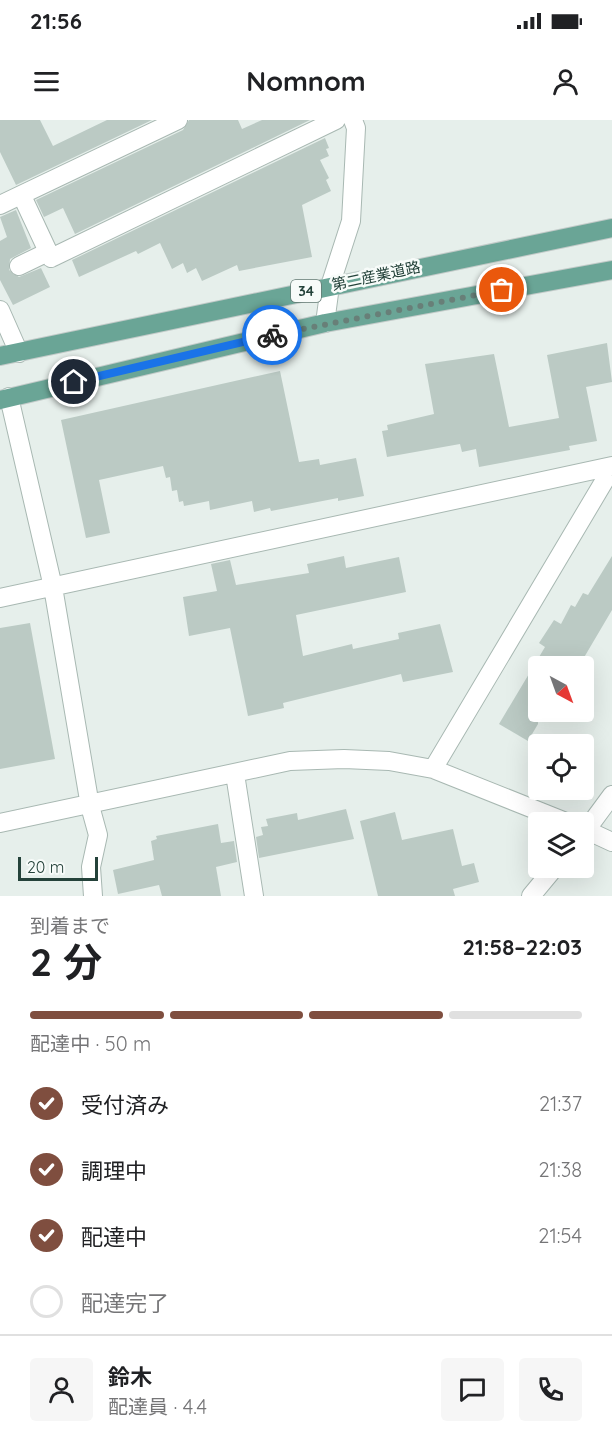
<!DOCTYPE html>
<html lang="ja">
<head>
<meta charset="utf-8">
<style>
  :root { --surface:#fff; --page:#f6f6f6; --text:#202124; --muted:#757577; --line:#e0e0e0; --accent:#7f4e3f }
  body { margin:0; font-family:Quicksand,"Noto Sans JP",sans-serif; background:var(--page); color:var(--text); height:100vh; display:flex; flex-direction:column; font-size:22px; white-space:nowrap }
  * { box-sizing:border-box; margin:0 }
  p { font-size:20px; color:var(--muted) }
  .icon { flex:none; width:33px; height:33px; fill:none; stroke:currentColor; stroke-width:2; stroke-linecap:round; stroke-linejoin:round }
  .map { position:relative; height:776px; overflow:hidden }
  .panel { display:flex; flex-direction:column; background:var(--surface); flex:1 }
  .panel>* { flex:none }
  .needle { width:39px; rotate:139deg }
  .fabs { position:absolute; left:528px; top:536px; display:grid; gap:12px }
  .fabs a { display:grid; place-items:center; width:66px; height:66px; border-radius:6px; background:var(--surface); box-shadow:0 6px 24px #0002; font-size:30px }
  .scale { position:absolute; left:18px; bottom:15px; width:80px; box-sizing:border-box; padding-left:6px; border:3px solid #24423a; border-top:0; font-size:16px; line-height:21px; white-space:nowrap; color:#24423a; -webkit-text-stroke:4px #f7fbf9; paint-order:stroke }
  .pin { position:absolute; display:grid; place-items:center; width:51px; height:51px; color:#fff; margin:-26px; border:3px solid #fff; border-radius:50%; box-shadow:0 2px 6px #0007 }
  .courier { position:absolute; display:grid; place-items:center; width:60px; height:60px; margin:-30px; border:4px solid #1a73e8; border-radius:50%; background:#fff; color:#222; box-shadow:0 2px 8px #0007 }
  .headline em { font-style:normal; font-weight:700 }
  .headline div { display:flex; flex-direction:column-reverse }
  .headline { display:flex; align-items:center; justify-content:space-between; height:102px; padding:0 30px }
  h1 { font-size:39px; font-weight:700; line-height:45px }
  .bar { display:grid; grid-template-columns:repeat(4,1fr); gap:9px 6px; align-content:center; height:72px; padding:0 30px }
  .bar i { height:8px; border-radius:4px; background:var(--line) }
  .bar .on { background:var(--accent) }
  .bar p { grid-column:span 4 }
  .line { display:flex; align-items:center; gap:15px; padding:0 30px; border-top:2px solid var(--line) }
  .line div { flex:1 }
  .round { display:grid; place-items:center; flex:none; width:63px; height:63px; border-radius:6px; background:var(--page) }
  ol { padding:0 30px; list-style:none }
  li { display:flex; align-items:center; gap:18px; height:66px }
  li p { margin-inline-start:auto }
  li .icon { padding:6px; border-radius:50%; background:var(--accent); color:#fff; stroke-width:4 }
  li:last-child { color:var(--muted) }
  li i { width:33px; height:33px; border:3px solid var(--line); border-radius:50% }
  .status { display:flex; justify-content:space-between; align-items:center; height:42px; padding:0 30px; background:var(--surface); direction:ltr }
  .status svg { height:16px; fill:currentColor }
  header { display:flex; justify-content:space-between; align-items:center; height:78px; padding:0 30px; background:var(--surface); font-size:27px; font-weight:700 }
  .map>svg:first-child { display:block }
  .building { fill:#bbcac4 }
  .lines { fill:none; stroke-linecap:round; stroke-linejoin:round }
  .minor-casing { stroke:#a8b8b2; stroke-width:20 }
  .major-casing { stroke:#c2cac8; stroke-width:20 }
  .minor { stroke:#fff; stroke-width:18 }
  .major { stroke:#6aa596; stroke-width:18 }
  .done { stroke:#687f78; stroke-width:6; stroke-dasharray:0 10.8 }
  .route { stroke:#1a73e8; stroke-width:8 }
  .labels { text-anchor:middle; stroke-width:5; stroke-linejoin:round; paint-order:stroke }
  .shield { fill:#f7fbf9; stroke:#637a73; stroke-width:1.5 }
  .shield-label { font-size:14px; font-weight:bold; fill:#24423a }
  .street-label { font-size:15px; fill:#24423a; stroke:#f7fbf9 }
</style>
</head>
<body>
<div class="status"><b>21:56</b><svg viewBox="0 0 49 12"><path d="M0 12V9h3v3zM5 12V6h3v6zM10 12V3h3v9zM15 12V0h3v12zM26 1h20v11H26zM47 4h2v5h-2z"/></svg></div>
<header><svg class="icon" aria-label="menu" viewBox="0 0 24 24"><path d="M4 6h16M4 12h16M4 18h16"/></svg>Nomnom<svg class="icon" aria-label="person" viewBox="0 0 24 24"><circle cx="12" cy="8" r="4"/><path d="M4 21q1-7 8-7t8 7"/></svg></header>
<div class="map">
<svg width="612" height="776" viewBox="0 0 612 776">
  <rect width="100%" height="100%" fill="#e6efeb"/>
  <path class="building" d="M0 0H40L53 26 107 0H152L16 65 0 32Z
    M189 0H238L242 9 262 0H310L75 114 63 88 44 97 36 80 183 10Z
    M325 18 329 28 326 29 329 36 320 40 329 58 326 60 331 71 302 85 312 137 239 151 237 145 202 161 196 148 187 153 183 143 172 149 160 123 138 134 136 131 79 157 72 140Z
    M16 90 31 128 10 139 9 150 19 157 41 148 50 167 13 185 0 160V121L7 117 0 97Z
    M607 223 612 262 586 267 597 321 569 326 570 330 479 347 476 329 462 332 460 324 387 337 382 311 388 310 387 305 434 294 425 244 494 234 509 307 559 298 547 235Z
    M280 251 299 342 319 339 320 345 356 338 364 376 338 381V378L271 391 270 388 254 392 252 381 210 390 209 381 184 386 183 381 179 382 177 370 172 371 170 357 166 358 163 346 99 360 110 413 86 418 61 300Z
    M344 436 346 448 399 437 406 472 296 495 303 536 352 524 353 529 399 519 398 513 440 504 453 552 403 562 401 554 283 583 284 588 248 596 230 508 189 516 183 477 217 471 211 444 230 440 236 465 309 453 307 444Z
    M612 436V490L579 546H538V604L528 621 499 604 545 527 539 523 554 500 561 504 571 485 575 487 583 473 588 475Z
    M30 503 55 639 0 649V508Z
    M346 689 354 719 259 738 256 717 263 715 261 707 268 706 266 699 297 693 298 700Z
    M395 692 402 720 453 709 462 746 474 743 479 762 453 769 455 776H378L360 701Z
    M218 704 221 723 234 721 237 742 216 747 221 776H162L159 765 118 774 113 750 154 740 151 721 157 719 156 716Z"/>
  <g class="lines">
    <g class="minor-casing">
      <path id="minor" d="M22 76 51 138 336 0
        M0 85 178 0
        M19 146 48 132
        M0 190 19 233
        M325 203 330 166 351 101 356 8 353 0
        M9 277 53 467 90 686 98 715 91 747 93 776
        M0 478 612 346
        M433 649 612 348
        M235 654 254 776
        M0 703 290 641 344 639 389 641 433 649 566 702
        M584 709 612 722
        M584 713 612 675
        M531 776 555 747"/>
    </g>
    <g class="major-casing">
      <path id="major" d="M0 236 612 108
        M0 280 325 203 612 150"/>
    </g>
    <use href="#minor" class="minor"/>
    <use href="#major" class="major"/>
  </g>
  <g class="lines">
    <path class="done" d="M272 215 502 170"/>
    <path class="route" d="M74 262 272 215"/>
  </g>
  <g class="labels">
    <rect class="shield" x="291" y="160" width="30" height="22" rx="4.5"/>
    <g class="shield-label">
      <text x="306" y="176">34</text>
    </g>
    <g class="street-label">
      <text transform="translate(376 156) rotate(-12)" y="5">第二産業道路</text>
    </g>
  </g>
</svg>
<div class="fabs">
<a><svg class="needle" viewBox="-14 -14 28 28"><path d="M0-13l5 13h-10z" fill="#e53935"/><path d="M0 13l5-13h-10z" fill="#757577"/></svg></a>
<a><svg class="icon" aria-label="locate" viewBox="0 0 24 24"><circle cx="12" cy="12" r="6"/><path d="M12 2v4M12 18v4M2 12h4M18 12h4"/></svg></a>
<a><svg class="icon" aria-label="layers" viewBox="0 0 24 24"><path d="M12 4l9 5-9 5-9-5zM3 14l9 5 9-5"/></svg></a>
</div>
<div class="scale">20 m</div>
<div class="pin" style="left:502px;top:170px;background:#ea580c"><svg class="icon" aria-label="bag" viewBox="0 0 24 24"><path d="M5 8h14l-1 12H6zM9 8a3 3 0 0 1 6 0"/></svg></div>
<div class="pin" style="left:74px;top:262px;background:#1f2937"><svg class="icon" aria-label="home" viewBox="0 0 24 24"><path d="M3 11l9-7 9 7M6 9v11h12V9"/></svg></div>
<div class="courier" style="left:272px;top:215px"><svg class="icon" aria-label="bike" viewBox="0 0 24 24"><circle cx="6" cy="16" r="4"/><circle cx="18" cy="16" r="4"/><path d="M6 16l4-8h5l3 8M10 8l3 8H6M13 5h3"/></svg></div>
</div>
<section class="panel">
<div class="headline"><div><h1>2 分</h1><p>到着まで</p></div><em>21:58–22:03</em></div>
<div class="bar"><i class="on"></i><i class="on"></i><i class="on"></i><i></i><p>配達中 · 50 m</p></div>
<ol>
<li><svg class="icon" aria-label="check" viewBox="0 0 24 24"><path d="M5 12l5 5 9-10"/></svg>受付済み<p>21:37</p></li>
<li><svg class="icon" aria-label="check" viewBox="0 0 24 24"><path d="M5 12l5 5 9-10"/></svg>調理中<p>21:38</p></li>
<li><svg class="icon" aria-label="check" viewBox="0 0 24 24"><path d="M5 12l5 5 9-10"/></svg>配達中<p>21:54</p></li>
<li><i></i>配達完了</li>
</ol>
<div class="line" style="height:108px"><a class="round"><svg class="icon" aria-label="person" viewBox="0 0 24 24"><circle cx="12" cy="8" r="4"/><path d="M4 21q1-7 8-7t8 7"/></svg></a><div><b>鈴木</b><p>配達員 · 4.4</p></div><a class="round"><svg class="icon" aria-label="chat" viewBox="0 0 24 24"><path d="M4 5h16v11H9l-5 4z"/></svg></a><a class="round"><svg class="icon" aria-label="phone" viewBox="0 0 24 24"><path d="M5 4h4l2 5-3 2q2 4 5 5l2-3 5 2v4C11 20 4 13 5 4z"/></svg></a></div>
</section>
</body>
</html>
